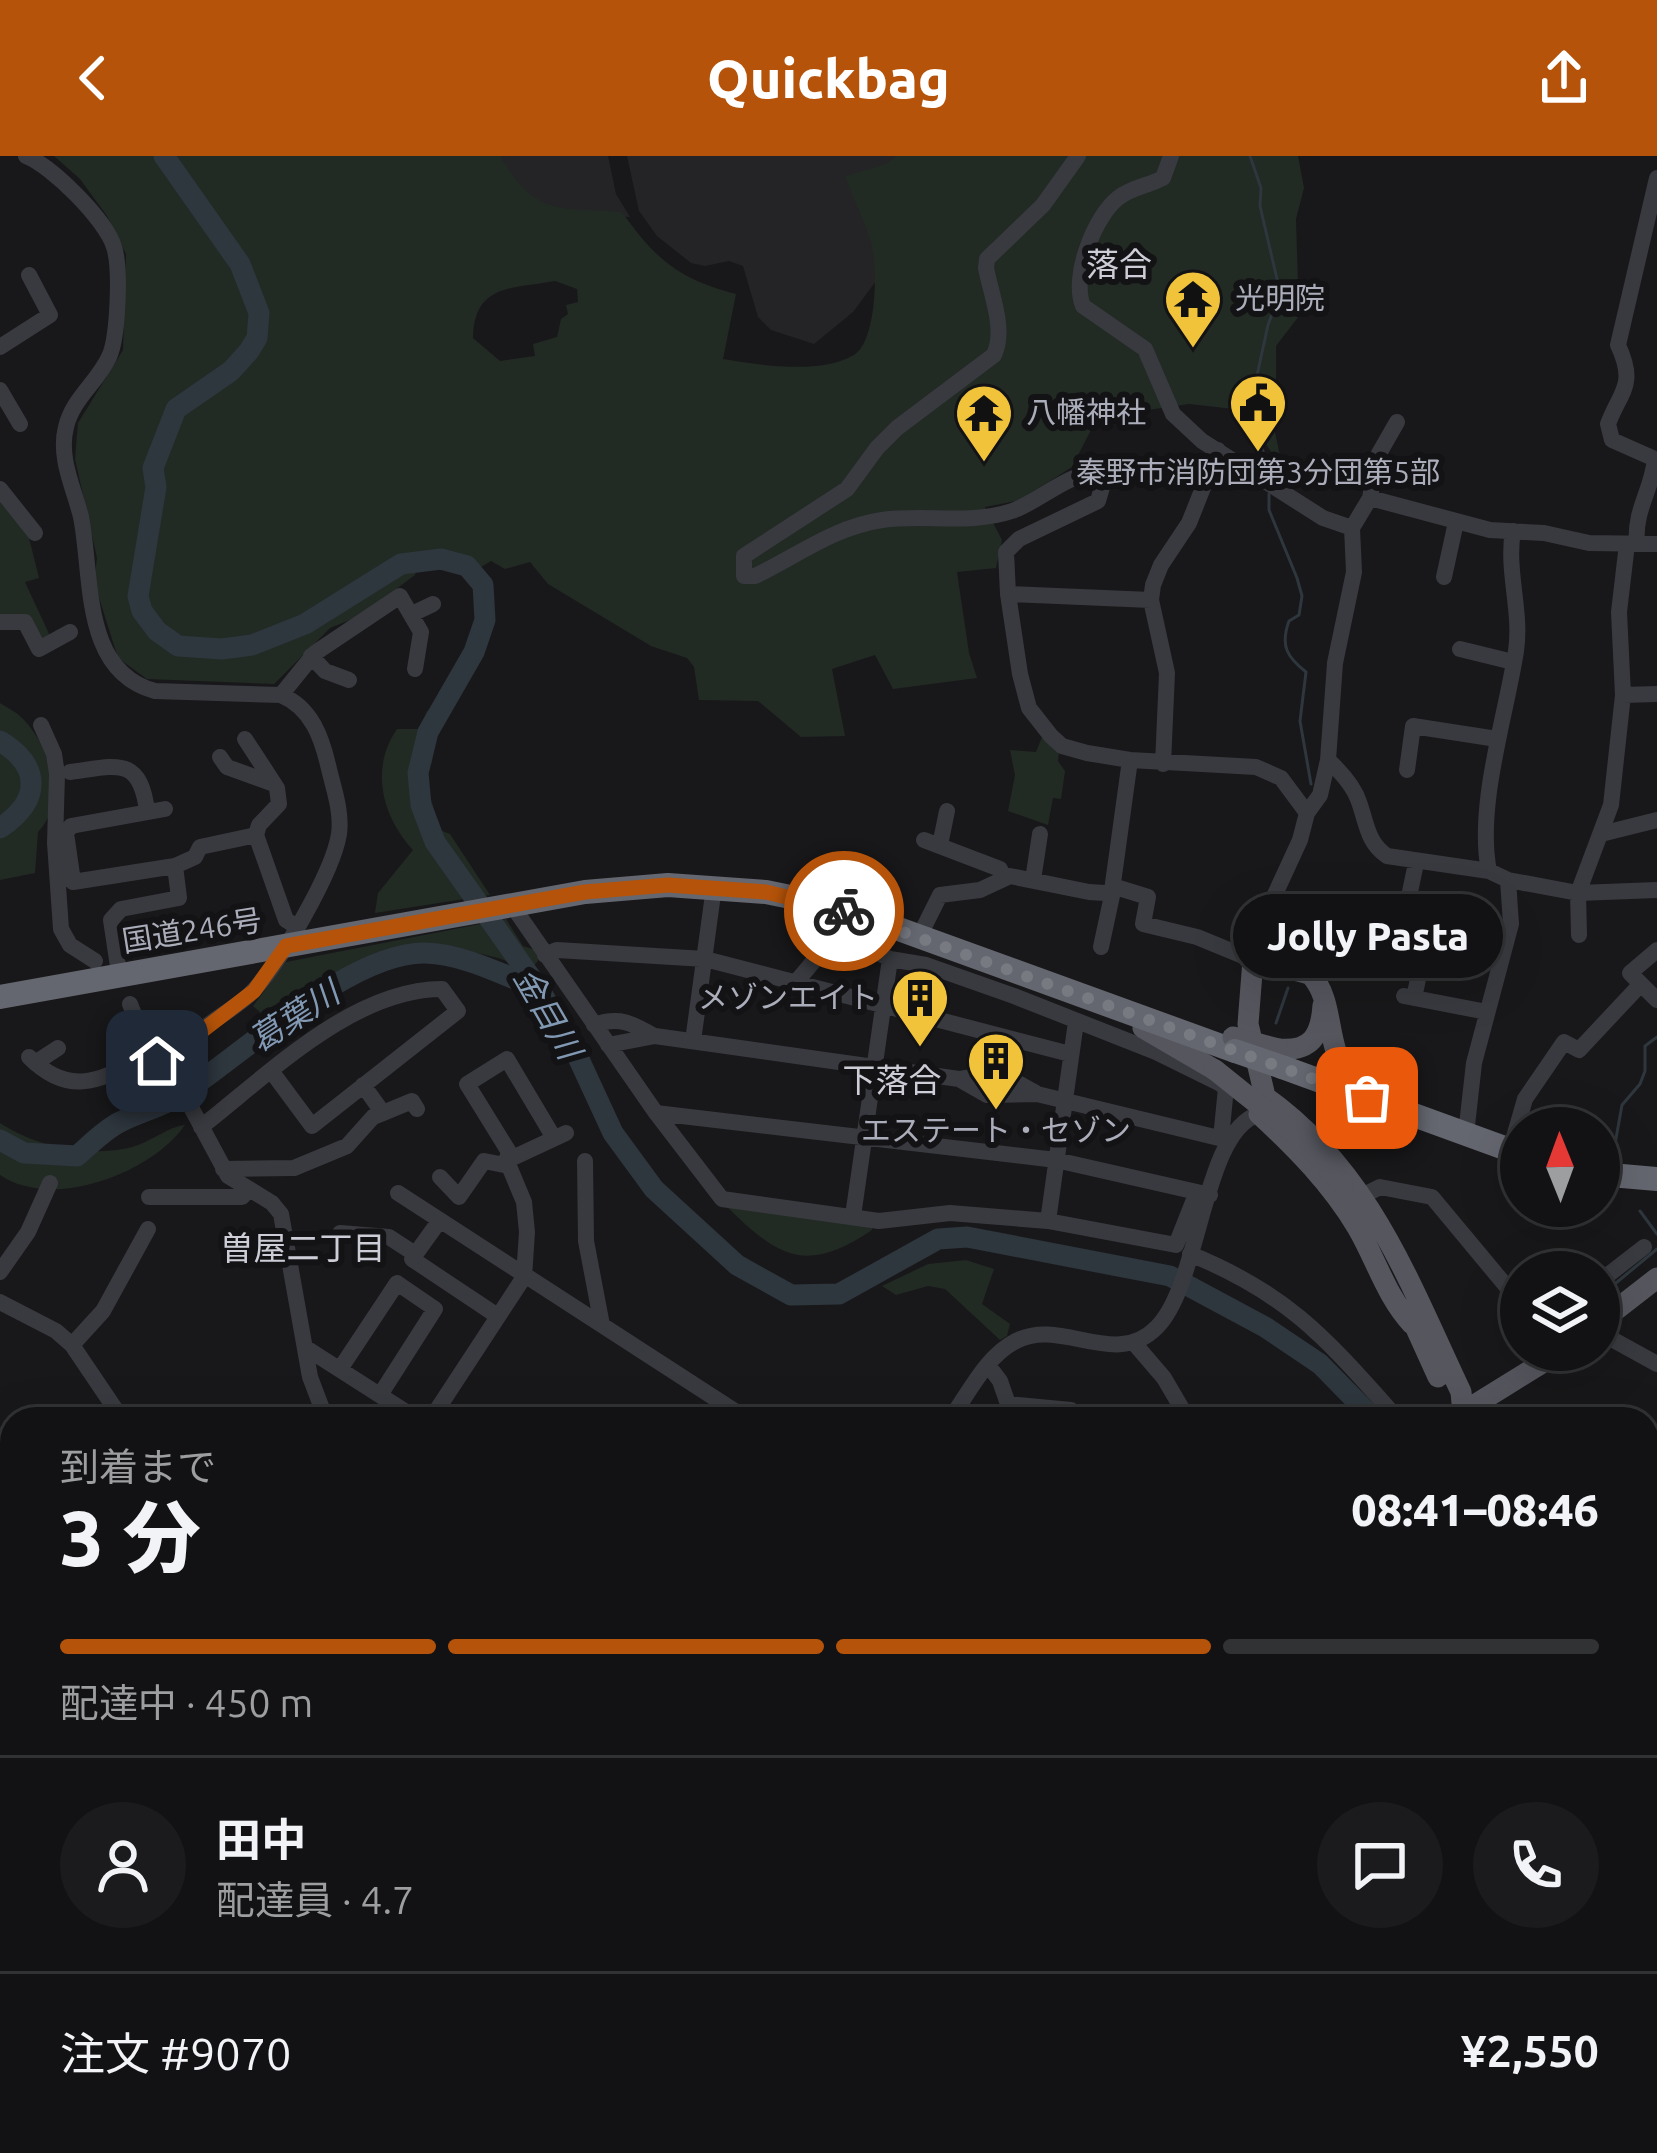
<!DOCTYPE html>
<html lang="ja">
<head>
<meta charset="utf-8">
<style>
  :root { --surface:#121214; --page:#1b1b1d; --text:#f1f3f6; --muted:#9c9ea0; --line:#313234; --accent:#b45309 }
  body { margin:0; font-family:Ubuntu,"Noto Sans JP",sans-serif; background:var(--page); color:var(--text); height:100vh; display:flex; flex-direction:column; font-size:45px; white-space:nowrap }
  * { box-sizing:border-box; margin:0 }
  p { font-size:39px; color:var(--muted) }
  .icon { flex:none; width:66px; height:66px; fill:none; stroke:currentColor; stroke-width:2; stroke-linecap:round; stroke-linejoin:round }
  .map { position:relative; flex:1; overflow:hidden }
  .panel { position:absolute; left:0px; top:1251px; width:1659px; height:747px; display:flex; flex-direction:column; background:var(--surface); border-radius:36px 36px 0 0; box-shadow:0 12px 48px #0002,0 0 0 3px var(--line) }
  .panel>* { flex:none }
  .needle { width:78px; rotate:359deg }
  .tools { position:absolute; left:1500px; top:951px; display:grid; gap:24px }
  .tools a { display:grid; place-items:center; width:120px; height:120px; border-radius:50%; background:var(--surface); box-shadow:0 12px 48px #0002,0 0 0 3px var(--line); font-size:60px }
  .pin { position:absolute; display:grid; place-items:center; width:102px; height:102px; color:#fff; margin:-51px; border-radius:24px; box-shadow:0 6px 18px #0006 }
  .courier { position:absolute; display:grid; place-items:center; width:120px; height:120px; margin:-60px; border:9px solid #b45309; border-radius:50%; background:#fff; color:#222; box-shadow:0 3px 15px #0007 }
  .bubble { position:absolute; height:84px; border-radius:42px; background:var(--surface); box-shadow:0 12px 48px #0002,0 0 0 3px var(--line); font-size:39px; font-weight:800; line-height:84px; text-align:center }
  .summary em { font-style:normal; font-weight:800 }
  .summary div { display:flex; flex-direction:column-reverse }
  .summary { display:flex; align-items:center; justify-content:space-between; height:204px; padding:0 60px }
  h1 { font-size:78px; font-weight:800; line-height:90px }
  .bar { display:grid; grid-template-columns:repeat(4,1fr); gap:18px 12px; align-content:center; height:144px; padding:0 60px }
  .bar i { height:15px; border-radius:9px; background:var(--line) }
  .bar .current { background:var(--accent) }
  .bar p { grid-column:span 4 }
  .line { display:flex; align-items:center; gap:30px; padding:0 60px; border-top:3px solid var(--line) }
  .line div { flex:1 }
  .round { display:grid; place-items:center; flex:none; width:126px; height:126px; border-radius:63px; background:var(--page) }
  header { display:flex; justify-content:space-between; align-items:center; height:156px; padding:0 60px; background:var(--accent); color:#fff; font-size:54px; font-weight:800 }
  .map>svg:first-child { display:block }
  .built { fill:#242427 }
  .green { fill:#222a24; fill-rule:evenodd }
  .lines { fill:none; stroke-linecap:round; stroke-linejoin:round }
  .stream { stroke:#2e363e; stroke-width:3 }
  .river { stroke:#2e363e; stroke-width:21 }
  .minor { stroke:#393a3f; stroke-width:16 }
  .major { stroke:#55565e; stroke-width:21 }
  .highway { stroke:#656770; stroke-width:24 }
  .major-bridge { stroke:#55565e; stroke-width:21 }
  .highway-bridge { stroke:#656770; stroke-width:24 }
  .done { stroke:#787a82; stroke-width:12; stroke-dasharray:0 21.6 }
  .route { stroke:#b45309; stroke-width:15 }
  .labels { text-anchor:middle; stroke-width:12; stroke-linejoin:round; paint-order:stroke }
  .poi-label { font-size:30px; fill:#abaeba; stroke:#131315; text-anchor:start }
  .street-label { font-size:30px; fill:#abaeba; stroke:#131315 }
  .neighbourhood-label { font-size:33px; fill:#cccdd6; stroke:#131315 }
  .water-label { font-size:33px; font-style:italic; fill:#8299b4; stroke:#131315 }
</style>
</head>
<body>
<header><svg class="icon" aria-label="back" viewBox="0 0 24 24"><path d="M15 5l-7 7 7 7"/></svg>Quickbag<svg class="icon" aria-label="share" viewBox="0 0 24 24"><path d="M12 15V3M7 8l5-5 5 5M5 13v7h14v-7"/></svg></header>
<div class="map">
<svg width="1657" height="1997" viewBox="0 0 1657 1997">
  <rect width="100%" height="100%" fill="#18181a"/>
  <path class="built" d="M483 0H608L616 38 630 61 540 59Z
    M627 0H998L888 109 853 156 814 188 771 174 758 161 743 110 729 105 705 110 691 107 657 80 639 55Z"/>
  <path class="green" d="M54 0H500C537 61 557 51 622 56 656 104 679 123 736 138L723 203C760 209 820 219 854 199 876 186 878 115 872 91 866 67 853 43 845 20L886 8 897 0H1298L1304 32 1296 63 1299 160 1276 190V229L1268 243 1283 314 1264 285 1255 282 1251 261 1234 253 1189 248 1127 257 1091 274 1072 311 1020 344 985 351 1002 384 996 412 957 416 969 497 977 522 893 533 875 499 832 513 845 580 801 581 758 545 699 544 694 511 687 502 651 490 548 428 530 406 505 413 491 405 466 420 450 412 418 410 415 419 360 460 330 472 274 528 147 523 118 502 94 426 97 402 75 303 78 267 123 194 126 98 107 60 80 23ZM555 125 577 133 578 146 566 149 568 158 561 163 557 181 533 188 535 200 500 205 473 182C474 127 514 133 555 125Z
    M0 337 26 370 39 422 25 426 51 482 43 486 0 462Z
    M0 547C8 552 18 557 24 564 50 591 67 647 38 676L35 717 0 724Z
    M439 553 432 606 425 623 440 674 450 678 490 739 375 757 378 737 413 694C383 661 369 614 397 573H419L427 555Z
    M1042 581 1059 595 1058 605 1065 615 1061 643 1053 642 1048 669 1008 655 1015 619 1010 594 1036 596Z
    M506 763 523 790 539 795 540 802 533 811C519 813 511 806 498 802 465 793 431 789 396 796 385 799 371 801 360 806 327 820 300 858 261 857L253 850 286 806Z
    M0 967C37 991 88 1002 132 991 151 986 167 971 185 969 152 1017 53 1055 0 1019Z
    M724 1048 872 1067V1074C804 1120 777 1100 724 1048Z
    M966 1104 994 1113 982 1148 1010 1168 1007 1180 1000 1184 945 1133 928 1130 896 1139 882 1130 928 1108Z"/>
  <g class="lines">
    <path class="stream" d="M1250 0 1261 32 1260 50 1280 136 1268 169 1253 238V256L1268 315
      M1269 338V354L1297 422 1302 440 1299 459 1289 465C1280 490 1287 501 1306 516L1300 565 1311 628
      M1298 799 1308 771 1328 745
      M1276 867 1288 832
      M1615 988 1622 949 1640 928 1645 915V890L1657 881
      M1640 1055 1657 1078
      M1599 1141 1657 1093
      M1531 1196 1532 1194"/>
    <path class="river" d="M164 0 240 108 259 157 257 182 249 195 231 215 176 253 153 312 156 331 138 440 142 455 157 475 178 490 222 493 252 489 305 468 401 408 441 403 467 410 483 429 485 464 474 496 428 576 418 617 421 649 435 686 539 833 571 886 613 977 654 1033 737 1109 791 1139 839 1138 938 1083 967 1081 1170 1120 1265 1171 1320 1208 1374 1263
      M0 585C41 610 42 644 0 672
      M0 984 24 997 77 1000C91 988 104 974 120 966 140 956 161 951 179 940 242 899 350 796 425 797 464 798 503 819 539 833
      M1251 1997 1263 1986"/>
    <path class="minor" d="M26 0C52 10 106 64 114 91 121 112 118 182 109 201 97 227 73 242 66 271 58 302 74 332 81 361 93 421 81 515 155 535L281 539C312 552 322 582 329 613 334 634 342 656 339 678 333 716 278 812 249 839 224 862 177 880 172 916L228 1020 272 1047 281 1058 310 1221 326 1263
      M1078 0 1043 49 987 103 986 112C991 139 1006 173 994 199L897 272 877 292 847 333 744 400V420H755C797 400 834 371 882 364 925 358 970 369 1012 355 1037 347 1071 315 1095 318L1103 328 1098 345 1019 383 1006 396 1008 438 1020 518 1029 552 1051 580 1062 590 1087 597 1130 604 1256 611 1281 622 1307 657
      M1171 0 1163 22C1148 30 1132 31 1118 42 1094 61 1071 121 1083 150L1145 193 1173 258 1202 285 1323 362 1352 372
      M0 191 50 159 29 119
      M0 234 20 268
      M0 333 35 377
      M1370 342 1490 374 1544 377 1589 387 1657 388
      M1637 387C1634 354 1652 334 1655 303L1612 284 1608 268C1620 235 1637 230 1618 189L1657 22
      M1444 421 1456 366
      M1008 438 1151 444
      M412 458 433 448
      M0 466H25L39 493 70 476
      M1460 493 1513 506
      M311 500 325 515 349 524
      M281 539 315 497 400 440 421 476 415 513
      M1623 539 1657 538
      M41 569 54 598 57 618 55 687 61 773 70 789 95 805
      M220 601 227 611 274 628
      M1328 604C1341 616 1354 630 1359 646 1367 668 1367 686 1387 700L1489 715 1508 724 1578 737 1611 649 1623 539 1619 456 1627 388
      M1163 608 1167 517 1151 444 1153 429 1161 409 1189 367 1218 294
      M1407 614 1413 570 1497 583
      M70 616C116 610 140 599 147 655
      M165 653 71 670 66 677 73 726 175 710 195 701 200 691 256 679 259 669 279 648 277 632 245 583
      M1601 678 1657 664
      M256 679 286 764 297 771
      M924 684 1000 713 1003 721
      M940 689 947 655
      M1489 715C1476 650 1506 560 1516 495 1522 455 1506 415 1513 375
      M1033 724 1040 678
      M1115 734 1113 727 1130 604
      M1405 756 1457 766
      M518 758 656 957 722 1043 879 1065 950 1057 1048 1065 1176 1089 1197 1036
      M830 762 838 776 890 803 926 809 1014 840 1156 896 1219 927 1226 932 1221 982
      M1579 779 1578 737 1657 734
      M919 781 940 739 980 734 1010 720 1089 736 1105 737 1119 732 1148 741 1143 768 1197 781 1253 804 1259 773 1300 684 1307 657 1320 639 1328 604 1335 507 1354 416 1352 372 1370 342 1377 301 1397 266
      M1101 791 1113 735
      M1356 794 1396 803 1416 707
      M1657 794 1630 817 1657 844
      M545 799 557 794 705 803 1070 898
      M119 817 111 764 121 753 179 742 175 710
      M797 825 838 776
      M1404 840 1487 856
      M1414 842 1422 804 1460 814
      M130 848 150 899 157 906
      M594 869C619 860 632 867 654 880
      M693 885 714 731
      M608 889 655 880 959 923 987 939 1037 938 1227 984
      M29 901C72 944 103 922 150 899
      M35 907 58 892
      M959 923 998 916 1036 937
      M383 957 412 945 417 953
      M656 957 1056 1004 1210 1039
      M201 971C268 919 353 833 442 833L458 855 312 970 272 916
      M1466 978 1474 907 1511 768 1508 724
      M1510 995 1525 943 1564 886 1579 894 1640 829
      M506 1005 566 977
      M585 1005 586 1085 602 1169
      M509 1010 506 1005 509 996 467 928 507 903 554 982
      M223 1013 294 1012 347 990 373 961 383 957 363 929
      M398 1037 747 1263
      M1364 1039 1380 1031 1432 1041 1521 1148
      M149 1041H242L248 1034
      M853 1060 890 803
      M440 1064 412 1103 496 1159
      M1048 1065 1076 866
      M340 1077 389 1081 415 1098
      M1190 1098C1291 1139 1328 1185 1398 1263
      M0 1116 28 1076 50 1027
      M1599 1126 1644 1091
      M0 1146 56 1175 72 1189 122 1263
      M1599 1176 1657 1208
      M1134 1187 1164 1222 1188 1263
      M72 1189 103 1155 148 1073
      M306 1192 417 1263
      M988 1209 1000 1225 1008 1248 1071 1254
      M340 1213 397 1127 435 1153 380 1239
      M431 1263 524 1121 527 1076 524 1046 509 1010 484 1005 459 1041 440 1021
      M950 1263C969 1237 986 1200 1016 1185 1062 1161 1115 1214 1157 1171 1201 1127 1202 975 1259 958
      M1647 1406 1657 1409
      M0 1428 12 1431
      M0 1526 12 1513
      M0 1758 12 1776
      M137 1986 147 1997
      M699 1986 700 1997
      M1375 1986 1380 1997
      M1647 1986 1657 1992
      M1324 1991 1328 1986
      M198 1997 210 1986
      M857 1997 858 1986
      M960 1997 963 1986
      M1008 1997 1015 1986
      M1102 1997V1986"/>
    <path class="major" d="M1143 872 1215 914
      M1278 893C1311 896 1321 880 1323 849
      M1264 940C1369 1014 1408 1124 1461 1236L1463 1258
      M1382 940C1371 934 1358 928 1349 918 1324 891 1336 847 1311 819 1291 810 1274 815 1253 804L1248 868 1264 936 1259 958C1296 992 1331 1028 1357 1071 1376 1103 1386 1140 1412 1168
      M1409 1157 1438 1221
      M1599 1167 1657 1122
      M1452 1263 1563 1194
      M0 1483 12 1489
      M1647 1660 1657 1829
      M471 1986 480 1997
      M494 1997 507 1986"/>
    <path class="highway" d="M0 841 585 736 668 729 766 736 805 744 860 759 1235 895
      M1282 911 1521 998
      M1599 1018 1657 1023"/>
    <path class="major-bridge" d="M1233 881 1278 893
      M1215 914 1300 982 1343 1029"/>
    <path class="highway-bridge" d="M1235 895 1282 911"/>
  </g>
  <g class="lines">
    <path class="done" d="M844 755 1367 942"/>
    <path class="route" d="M157 905 173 908 181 891 254 835 286 790 585 736 668 729 766 736 844 755"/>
  </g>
  <defs>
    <g id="temple-pin" transform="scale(3)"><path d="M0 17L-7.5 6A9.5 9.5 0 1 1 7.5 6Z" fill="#f1c33a" stroke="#131315"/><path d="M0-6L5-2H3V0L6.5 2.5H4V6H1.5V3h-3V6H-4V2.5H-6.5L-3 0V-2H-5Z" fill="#111"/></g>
    <g id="civic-pin" transform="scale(3)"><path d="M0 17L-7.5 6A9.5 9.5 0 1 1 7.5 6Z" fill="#f1c33a" stroke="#131315"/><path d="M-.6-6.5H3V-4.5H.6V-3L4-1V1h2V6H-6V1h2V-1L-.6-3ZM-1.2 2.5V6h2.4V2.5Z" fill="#111"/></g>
    <g id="building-pin" transform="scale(3)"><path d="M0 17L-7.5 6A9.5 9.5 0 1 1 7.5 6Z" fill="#f1c33a" stroke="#131315"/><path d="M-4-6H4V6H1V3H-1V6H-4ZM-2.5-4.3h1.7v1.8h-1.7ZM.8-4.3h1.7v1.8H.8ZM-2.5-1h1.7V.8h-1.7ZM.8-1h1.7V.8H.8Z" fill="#111"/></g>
  </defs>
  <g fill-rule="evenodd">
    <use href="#temple-pin" x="1193" y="143"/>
    <use href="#civic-pin" x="1258" y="247"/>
    <use href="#temple-pin" x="984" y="257"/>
    <use href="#building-pin" x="920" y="842"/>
    <use href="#building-pin" x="996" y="905"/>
  </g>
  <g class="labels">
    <g class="poi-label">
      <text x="1235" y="153">光明院</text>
      <text x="1026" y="267">八幡神社</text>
      <text x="1258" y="327" text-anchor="middle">秦野市消防団第3分団第5部</text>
      <text x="878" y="852" text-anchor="end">メゾンエイト</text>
      <text x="996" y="985" text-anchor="middle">エステート・セゾン</text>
    </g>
    <g class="street-label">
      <text transform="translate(192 775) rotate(-9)" y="10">国道246号</text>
    </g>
    <g class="neighbourhood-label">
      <text x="1119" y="120">落合</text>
      <text x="892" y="936">下落合</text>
      <text x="303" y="1104">曽屋二丁目</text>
    </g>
    <g class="water-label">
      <text transform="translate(548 857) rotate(60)" y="12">金目川</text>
      <text transform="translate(294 860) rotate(-33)" y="12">葛葉川</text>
    </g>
  </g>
</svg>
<div class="tools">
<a><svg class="needle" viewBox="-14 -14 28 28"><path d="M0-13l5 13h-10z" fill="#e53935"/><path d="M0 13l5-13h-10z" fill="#9c9ea0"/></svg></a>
<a><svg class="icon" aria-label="layers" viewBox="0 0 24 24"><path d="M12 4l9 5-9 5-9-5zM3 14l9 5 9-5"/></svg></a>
</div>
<div class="pin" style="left:1367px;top:942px;background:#ea580c"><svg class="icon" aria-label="bag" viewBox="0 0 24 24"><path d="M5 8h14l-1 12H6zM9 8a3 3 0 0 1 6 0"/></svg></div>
<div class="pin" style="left:157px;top:905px;background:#1f2937"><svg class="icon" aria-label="home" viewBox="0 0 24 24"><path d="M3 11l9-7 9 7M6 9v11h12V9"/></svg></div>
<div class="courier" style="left:844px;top:755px"><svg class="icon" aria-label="bike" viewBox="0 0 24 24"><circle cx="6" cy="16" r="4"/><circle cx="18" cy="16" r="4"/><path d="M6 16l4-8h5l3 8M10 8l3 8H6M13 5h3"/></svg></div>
<div class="bubble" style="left:1233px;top:738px;width:270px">Jolly Pasta</div>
<section class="panel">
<div class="summary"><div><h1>3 分</h1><p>到着まで</p></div><em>08:41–08:46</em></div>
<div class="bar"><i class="current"></i><i class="current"></i><i class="current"></i><i></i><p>配達中 · 450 m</p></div>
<div class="line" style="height:216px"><a class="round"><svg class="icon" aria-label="person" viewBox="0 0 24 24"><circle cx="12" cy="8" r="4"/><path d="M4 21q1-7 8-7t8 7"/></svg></a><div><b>田中</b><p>配達員 · 4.7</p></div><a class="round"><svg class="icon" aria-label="chat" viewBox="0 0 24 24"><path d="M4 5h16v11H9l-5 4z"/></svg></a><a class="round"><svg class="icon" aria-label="phone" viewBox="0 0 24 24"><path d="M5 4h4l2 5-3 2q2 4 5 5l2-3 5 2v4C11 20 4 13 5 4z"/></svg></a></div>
<div class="line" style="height:156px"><div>注文 #9070</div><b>¥2,550</b></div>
</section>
</div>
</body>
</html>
